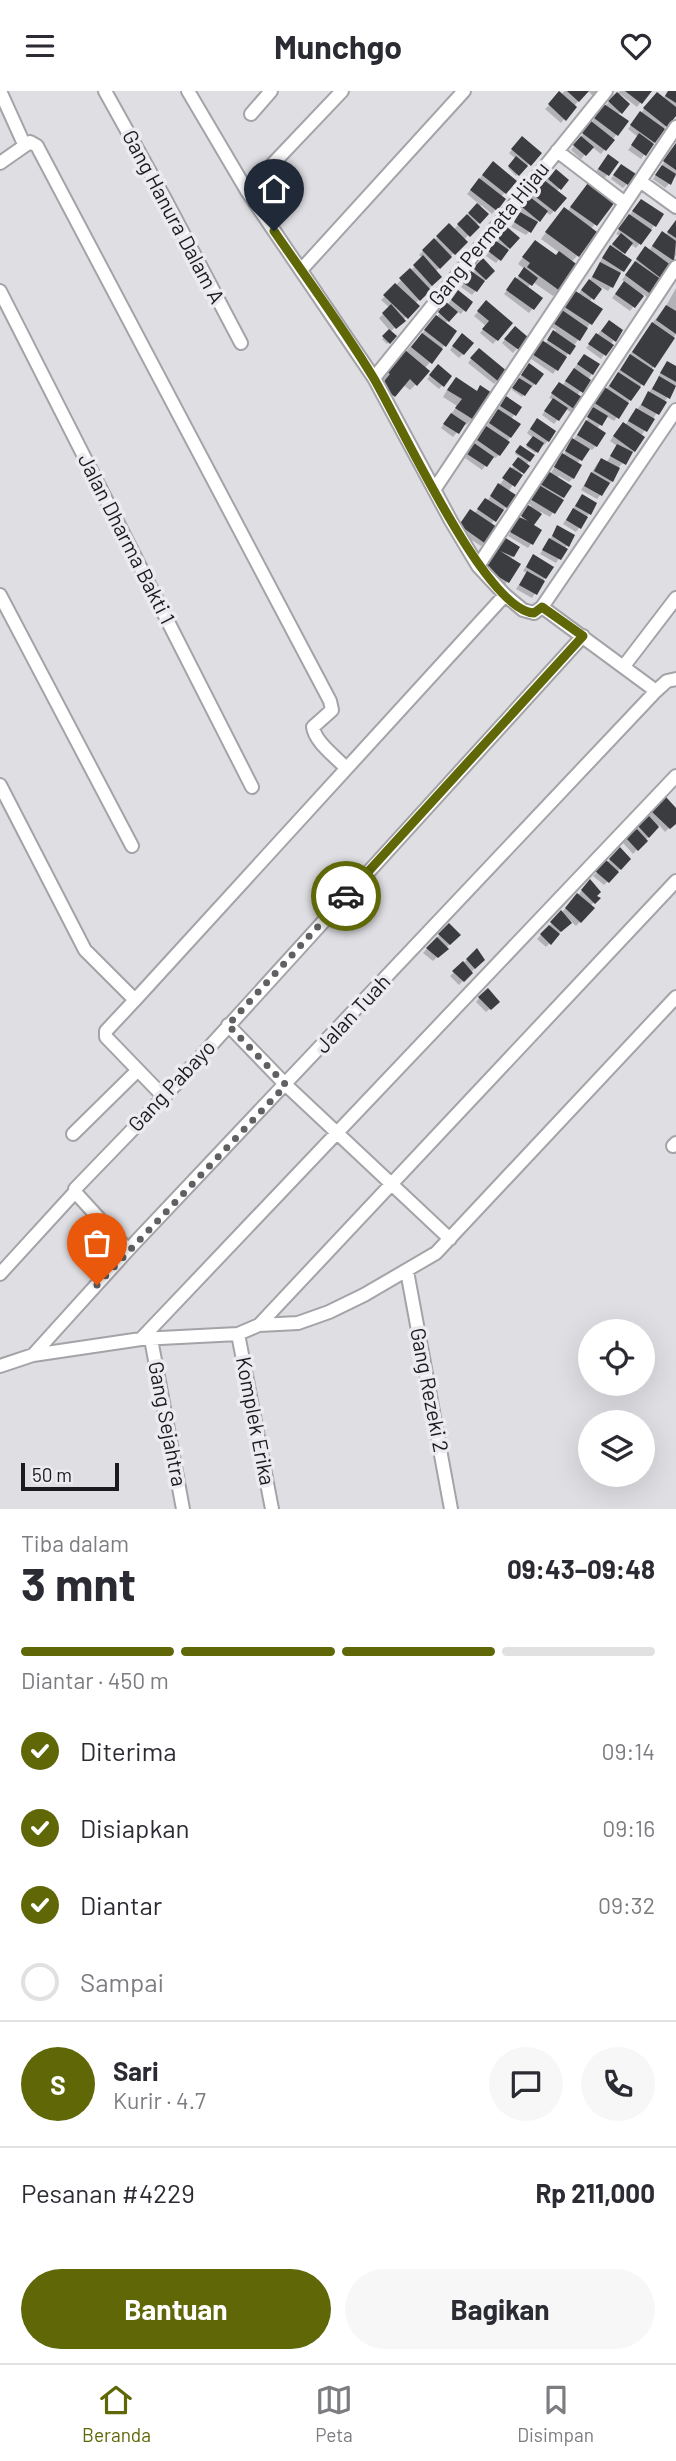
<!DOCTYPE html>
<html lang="id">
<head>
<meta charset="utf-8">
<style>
  :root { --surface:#fff; --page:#f7f7f7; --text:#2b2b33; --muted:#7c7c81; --line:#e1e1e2; --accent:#5f6707 }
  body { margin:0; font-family:Barlow,sans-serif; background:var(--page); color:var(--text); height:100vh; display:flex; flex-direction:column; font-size:26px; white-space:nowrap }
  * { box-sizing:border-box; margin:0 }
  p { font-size:23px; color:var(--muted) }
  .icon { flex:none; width:38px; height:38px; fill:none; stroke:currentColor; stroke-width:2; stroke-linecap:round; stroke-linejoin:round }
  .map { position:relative; height:1418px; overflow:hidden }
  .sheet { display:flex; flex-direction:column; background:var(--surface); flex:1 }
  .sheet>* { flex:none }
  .fabs { position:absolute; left:578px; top:1228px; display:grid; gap:14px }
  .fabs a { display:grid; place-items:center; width:77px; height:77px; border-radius:50%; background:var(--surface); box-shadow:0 7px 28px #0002; font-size:35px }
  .scale { position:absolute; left:21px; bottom:18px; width:98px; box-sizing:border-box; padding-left:7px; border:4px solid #1b1b1d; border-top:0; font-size:19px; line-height:24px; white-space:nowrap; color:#1b1b1d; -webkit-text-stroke:5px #ecebf0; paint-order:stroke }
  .pin { position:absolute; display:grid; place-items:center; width:60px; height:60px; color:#fff; margin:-72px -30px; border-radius:50% 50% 50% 0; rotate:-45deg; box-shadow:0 0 7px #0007 }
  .pin .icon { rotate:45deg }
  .courier { position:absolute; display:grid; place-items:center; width:70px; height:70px; margin:-35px; border:5px solid #5f6707; border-radius:50%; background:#fff; color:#222; box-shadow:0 2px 9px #0007 }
  .overview em { font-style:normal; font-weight:700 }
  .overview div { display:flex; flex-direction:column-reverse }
  .overview { display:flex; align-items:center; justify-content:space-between; height:119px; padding:0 21px }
  h1 { font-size:46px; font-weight:700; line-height:52px }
  .bar { display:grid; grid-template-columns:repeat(4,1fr); gap:10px 7px; align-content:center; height:84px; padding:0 21px }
  .bar i { height:9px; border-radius:5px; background:var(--line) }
  .bar .on { background:var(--accent) }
  .bar p { grid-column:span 4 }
  .line { display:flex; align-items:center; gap:18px; padding:0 21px; border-top:2px solid var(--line) }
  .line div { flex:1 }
  .round { display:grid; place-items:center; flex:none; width:74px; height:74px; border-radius:37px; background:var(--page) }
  ol { padding:0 21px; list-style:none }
  li { display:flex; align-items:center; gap:21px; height:77px }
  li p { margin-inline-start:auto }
  li .icon { padding:7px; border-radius:50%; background:var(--accent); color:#fff; stroke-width:4 }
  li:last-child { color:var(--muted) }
  li i { width:38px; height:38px; border:4px solid var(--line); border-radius:50% }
  .primary-button { display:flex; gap:14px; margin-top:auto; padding:14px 21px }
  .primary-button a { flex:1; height:80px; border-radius:42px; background:var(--accent); color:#fff; font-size:28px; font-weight:700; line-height:80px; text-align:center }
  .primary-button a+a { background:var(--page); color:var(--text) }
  header { display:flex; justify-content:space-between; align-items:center; height:91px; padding:0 21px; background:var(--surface); font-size:32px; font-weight:700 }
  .tabs { display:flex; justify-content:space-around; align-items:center; height:98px; border-top:2px solid var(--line); background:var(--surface); font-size:19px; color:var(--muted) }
  .tabs a { display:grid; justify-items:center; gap:4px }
  .tabs .on { color:var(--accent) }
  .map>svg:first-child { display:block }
  .shadow { fill:#0003 }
  .building { fill:#3b3c3f }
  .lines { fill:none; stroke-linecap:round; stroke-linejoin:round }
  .minor-casing { stroke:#a4a3a8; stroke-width:16 }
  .minor { stroke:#fff; stroke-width:12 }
  .done { stroke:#605f62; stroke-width:7; stroke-dasharray:0 12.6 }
  .route { stroke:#5f6707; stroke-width:9 }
  .labels { text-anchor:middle; stroke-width:7; stroke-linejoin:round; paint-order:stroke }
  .street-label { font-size:21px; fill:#1b1b1d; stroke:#ecebf0 }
</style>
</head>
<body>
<header><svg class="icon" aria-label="menu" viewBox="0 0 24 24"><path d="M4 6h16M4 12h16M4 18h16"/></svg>Munchgo<svg class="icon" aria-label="heart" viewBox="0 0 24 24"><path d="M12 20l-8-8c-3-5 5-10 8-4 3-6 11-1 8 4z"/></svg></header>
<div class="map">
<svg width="676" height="1418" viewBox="0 0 676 1418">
  <rect width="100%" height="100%" fill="#dfdee3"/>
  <path class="shadow" d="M565 0H586L561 32 545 18Z
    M588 0H600L594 6Z
    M620 0H649L637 16 620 3 619 5 628 13 618 24 616 44 601 63 592 56 581 68 571 59 601 19Z
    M668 0H676V22L641 68 628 59 638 46 628 38 653 7 663 8Z
    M522 48 540 62 516 85 508 77 516 68 509 62Z
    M676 53V85L665 97 653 88Z
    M604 69 616 72 604 88 595 82Z
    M489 76 514 90 501 106 504 108 492 123 481 114 479 116 486 123 464 149 465 151 435 181 440 186 415 213 418 215 390 241 394 245 387 253 382 248 390 240 379 227 390 217 381 209 423 167 419 164 423 160 449 135 453 139 479 113 467 103Z
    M617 79 627 93 623 97 611 88Z
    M556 80 567 89 556 101 554 120 550 124 546 121 526 144 511 136 521 122 519 121 540 95Z
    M582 100 612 111 591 138 578 164 571 171 559 199 553 205 533 191 527 197 541 207 529 222 504 203 525 178 518 173 529 158 555 166 560 162 541 148 558 125 567 121Z
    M637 114 654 135 636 157 630 153 621 164 629 169 611 196 608 200 601 196 589 211 600 219 553 283 527 265 545 253 556 239 551 236 563 221 560 219 570 205 578 203 589 191 606 160 620 145 616 143Z
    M676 130V164L651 202 647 206 643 203 630 220 612 207 625 191 622 189 642 161 649 160 658 146 665 145Z
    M507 138 517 147 496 172 486 165Z
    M483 170 493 180 472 204 461 196Z
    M676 197V243L642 293 614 330 606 325 597 338 596 355 592 359 588 357 577 373 573 387 569 391 559 385 557 387 570 395 550 426 541 421 532 435 540 439 531 453 528 457 508 445 531 414 528 413 545 386 550 383 586 331 594 317 591 315 600 301 606 299 646 240 666 215Z
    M455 205 464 219 461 223 456 220 445 233 444 255 425 277 416 293 410 299 403 294 388 310 385 290 382 288Z
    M486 212 511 232 493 253 480 242 486 235 474 225Z
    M605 235 614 249 601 268 586 257Z
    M511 241 526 247 513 262 502 252Z
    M458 248 463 263 459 267 450 259Z
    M475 263 505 281 494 293 468 272Z
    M580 269 592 283 577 305 583 309 572 322 566 318 554 333 542 324 553 309 549 307 556 297 562 295Z
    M438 276 450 286 439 298 427 288Z
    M664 276 676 277V294L641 345 634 360 619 376 612 390 597 408 581 399 597 373 601 369 606 372 617 355 610 350 619 337 625 335 632 323 637 319 659 287 658 286Z
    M525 278 535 293 531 297 529 296 522 306 512 299Z
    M450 294 490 303 472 328 466 334 464 333 453 346 441 337 457 315 443 306Z
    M503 311 520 316 511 328 510 346 499 364 495 367 492 366 482 379 465 367Z
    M533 333 548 350 535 362 526 356 533 347 527 342Z
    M520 356 529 370 508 401 506 416 490 434 484 452 481 455 456 439 487 410 501 392 520 366 515 363Z
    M579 409 589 423 576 441 563 433Z
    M558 436 573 445 556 472 540 463Z
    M501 452 513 465 510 468 519 474 504 495 483 482Z
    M530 469 545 487 532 507 516 498 527 482 523 480Z
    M665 708 676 720V730L665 741 659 734 633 763 623 752Z
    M620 759V778L604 794 593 785Z
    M590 791 594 806 598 808 590 815 593 817 576 835 571 830 546 856 537 848Z
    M449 834 459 844 433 870 423 862Z
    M476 860 479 873 459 894 450 885Z
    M479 907 498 911 486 921 476 911Z"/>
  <path class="building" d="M559 0 577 16 566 30 548 13Z
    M567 0H589L579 11Z
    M625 0H652L642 13Z
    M668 0H676V12L665 5Z
    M617 1 630 13 622 23 608 10Z
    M657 1 676 16V25L667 36 643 17Z
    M604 13 629 30 618 45 594 27Z
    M640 20 665 38 655 52 630 34Z
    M591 30 615 49 606 60 582 42Z
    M639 42 654 53 646 65 631 54Z
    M522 45 542 62 531 75 511 58Z
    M581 45 594 56 586 65 573 54Z
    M676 52V79L663 70Z
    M608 63 619 71 609 85 598 78Z
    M516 65 528 75 519 85 508 75Z
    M493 70 517 90 506 103 482 84Z
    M621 73 636 83 628 94 613 84Z
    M662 74 676 83 671 94 655 84Z
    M556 78 569 89 561 99 548 88Z
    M479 87 506 108 497 120 470 99Z
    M544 89 567 107 555 121 532 103Z
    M588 92 615 111 597 135 570 116Z
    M530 106 548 120 540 131 522 116Z
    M641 108 664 123 656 136 632 120Z
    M477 112 489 123 480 133 468 122Z
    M564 116 597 141 579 166 545 141Z
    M520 121 538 131 531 142 514 131Z
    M467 123 480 136 470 146 457 133Z
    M629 123 652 139 641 154 618 138Z
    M676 129V147L667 141Z
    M449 132 468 151 455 164 436 145Z
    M507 136 520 147 510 158 498 147Z
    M662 140 676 150 674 170 652 155Z
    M621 142 633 152 625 163 612 153Z
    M434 147 452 166 440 178 422 159Z
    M535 149 556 164 559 160 579 175 560 200 527 176 530 172 522 166Z
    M496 150 509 159 501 170 488 160Z
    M610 154 632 169 624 181 602 167Z
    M645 155 672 175 662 188 636 168Z
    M423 164 442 186 432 195 413 174Z
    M483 167 495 180 486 189 473 177Z
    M635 170 662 189 652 204 625 184Z
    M600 171 621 182 613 197 592 186Z
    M524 176 538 187 532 195 518 185Z
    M410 177 431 199 420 210 399 187Z
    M471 180 485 190 477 201 463 192Z
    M515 186 543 207 534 219 506 199Z
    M589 188 602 198 594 209 581 199Z
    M624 190 644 205 635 217 615 203Z
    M395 192 420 215 408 228 383 204Z
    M458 199 473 211 466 221 451 209Z
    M574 199 603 218 592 234 563 215Z
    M486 209 513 232 498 250 482 238 489 230 477 220Z
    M446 211 458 221 449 231 438 221Z
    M391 213 406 230 396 238 382 222Z
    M666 214 676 220V243L656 229Z
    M562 219 588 237 580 250 553 232Z
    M436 224 457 240 446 256 424 239Z
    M609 229 623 239 616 251 601 240Z
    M652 231 675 247 655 277 632 261Z
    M515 235 529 247 519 259 504 248Z
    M389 238 397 245 390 253 382 245Z
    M553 239 576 255 570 264 547 249Z
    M422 242 443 258 432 273 411 256Z
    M462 242 474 252 464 264 452 255Z
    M596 242 614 254 606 265 588 253Z
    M539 247 567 266 558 280 529 261Z
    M479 257 508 281 499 291 470 267Z
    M405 259 430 280 417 295 410 288 395 306 381 294 390 283 387 281Z
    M584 263 600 273 593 284 577 273Z
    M630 263 654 279 644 295 620 279Z
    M667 270 676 275V291L660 282Z
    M529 272 544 283 536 294 521 284Z
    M438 273 452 285 444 296 429 284Z
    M574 277 591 289 583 302 565 290Z
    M618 281 641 296 631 310 609 295Z
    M659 285 676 295 670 308 652 298Z
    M456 286 477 300 480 294 492 302 474 329 455 317 462 308 447 299Z
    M519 287 532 295 525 305 512 297Z
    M559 291 585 308 577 320 551 302Z
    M603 295 629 312 619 328 593 311Z
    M648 300 667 311 659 324 641 314Z
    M506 305 522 316 516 325 500 315Z
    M553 307 568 317 559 330 544 320Z
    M593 316 608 325 602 335 587 326Z
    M636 317 655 328 647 341 628 330Z
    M498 318 521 333 511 347 489 332Z
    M451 322 466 332 459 343 443 333Z
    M537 327 556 340 549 351 530 338Z
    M586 329 606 342 597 356 577 344Z
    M623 331 645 346 635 361 613 345Z
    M486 335 510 351 500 365 477 349Z
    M533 345 544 352 538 362 526 354Z
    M572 347 590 358 582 370 565 360Z
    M474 352 494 366 487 376 467 363Z
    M617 353 633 361 626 374 610 365Z
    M520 354 535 364 530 371 515 361Z
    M562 362 582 374 574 388 554 376Z
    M518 366 530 375 524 383 512 374Z
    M601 367 620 377 613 391 594 380Z
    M510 376 523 384 515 396 502 387Z
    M548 380 572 395 564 407 540 393Z
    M591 381 610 392 602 405 584 395Z
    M498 392 516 404 507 417 490 405Z
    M539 394 564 409 555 423 530 408Z
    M582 403 597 412 591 424 575 415Z
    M485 407 504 419 496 431 477 418Z
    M528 414 542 423 534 434 542 439 533 454 510 441 519 426 528 430 521 425Z
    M573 417 588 426 581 438 566 429Z
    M470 418 497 436 486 453 459 434Z
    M557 434 575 444 569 456 552 445Z
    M504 446 520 456 514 466 500 460 521 473 509 492 485 478Z
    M549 447 568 458 561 469 542 459Z
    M533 463 554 476 546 488 526 476Z
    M527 480 545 490 537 504 519 494Z
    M666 706 676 717V733L670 738 651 720Z
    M649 725 659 736 649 747 638 735Z
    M637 738 648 750 638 760 626 747Z
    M620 756 631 768 621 779 609 768Z
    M606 769 619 781 609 792 595 780Z
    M590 788 601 801 597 805 601 807 595 813 581 799Z
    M577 802 595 817 581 832 565 817Z
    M561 819 572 832 561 841 550 831Z
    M449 832 461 844 450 854 438 843Z
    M549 834 560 843 551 854 540 843Z
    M437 846 449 858 438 867 426 857Z
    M477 857 485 869 475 878 466 868Z
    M463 870 473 882 464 891 452 880Z
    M488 897 500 911 491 919 478 906Z"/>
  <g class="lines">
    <g class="minor-casing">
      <path id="minor" d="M0 0 24 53
        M105 0 165 108 241 252
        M188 0 247 100 374 287 451 430 478 475 505 504 523 519 534 522 542 516 676 319
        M251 23 271 0
        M557 60 625 112
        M0 72 30 51 37 55 330 610 332 619 313 636C315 651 335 665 346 677
        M640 90 676 116
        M247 100 342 0
        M301 179 464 0
        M0 200 252 696
        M374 287 606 0
        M434 399 676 36
        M478 475 676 176
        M0 504 132 755
        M542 516 656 600
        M624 575 676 507
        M0 694 85 859 135 909 106 940V946L164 1006
        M135 909 505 504
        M228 934 286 994 450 1148
        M73 1043 138 979
        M673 1055 676 1052
        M128 1159 75 1101V1098L164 1006 583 545
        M407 1180 451 1418
        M0 1183 75 1101
        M259 1234 676 790
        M238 1243 272 1418
        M141 1248 676 685
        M151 1248 183 1418
        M33 1264 128 1159 656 600 667 590 676 588
        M0 1275 33 1264 141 1248 238 1243 259 1234 298 1232 329 1221 364 1204 436 1162 676 906"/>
    </g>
    <use href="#minor" class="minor"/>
  </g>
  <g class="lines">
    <path class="done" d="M97 1194 286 994 228 934 346 805"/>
    <path class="route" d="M274 140C307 188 343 236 373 286 399 329 485 520 534 522L542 516 583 545 346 805"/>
  </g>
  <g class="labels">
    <g class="street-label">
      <text transform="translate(173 126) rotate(62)" y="7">Gang Hanura Dalam A</text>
      <text transform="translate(489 143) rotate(-51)" y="7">Gang Permata Hijau</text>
      <text transform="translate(126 448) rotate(63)" y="7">Jalan Dharma Bakti 1</text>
      <text transform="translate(353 923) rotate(-47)" y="7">Jalan Tuah</text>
      <text transform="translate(172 995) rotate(-47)" y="7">Gang Pabayo</text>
      <text transform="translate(429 1299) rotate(79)" y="7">Gang Rezeki 2</text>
      <text transform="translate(255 1330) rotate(79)" y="7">Komplek Erika</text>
      <text transform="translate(167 1333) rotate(79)" y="7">Gang Sejahtra</text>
    </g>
  </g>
</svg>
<div class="fabs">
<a><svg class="icon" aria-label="locate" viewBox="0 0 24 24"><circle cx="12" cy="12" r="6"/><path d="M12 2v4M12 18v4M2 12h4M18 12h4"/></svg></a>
<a><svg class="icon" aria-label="layers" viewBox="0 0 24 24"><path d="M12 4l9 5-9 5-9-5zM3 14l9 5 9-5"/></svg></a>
</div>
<div class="scale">50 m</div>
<div class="pin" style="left:97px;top:1194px;background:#ea580c"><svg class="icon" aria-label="bag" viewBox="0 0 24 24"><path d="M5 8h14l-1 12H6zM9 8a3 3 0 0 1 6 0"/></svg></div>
<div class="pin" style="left:274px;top:140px;background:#1f2937"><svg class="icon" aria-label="home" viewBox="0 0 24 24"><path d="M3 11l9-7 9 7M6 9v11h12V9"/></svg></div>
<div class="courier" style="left:346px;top:805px"><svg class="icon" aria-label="car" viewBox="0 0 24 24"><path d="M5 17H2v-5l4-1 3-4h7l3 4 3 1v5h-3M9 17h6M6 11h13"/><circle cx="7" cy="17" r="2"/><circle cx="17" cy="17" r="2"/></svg></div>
</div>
<section class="sheet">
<div class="overview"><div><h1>3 mnt</h1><p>Tiba dalam</p></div><em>09:43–09:48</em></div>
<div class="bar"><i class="on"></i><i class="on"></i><i class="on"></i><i></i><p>Diantar · 450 m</p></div>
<ol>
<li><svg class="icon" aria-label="check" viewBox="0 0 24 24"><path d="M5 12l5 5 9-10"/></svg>Diterima<p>09:14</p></li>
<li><svg class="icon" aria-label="check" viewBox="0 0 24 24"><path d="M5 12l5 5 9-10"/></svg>Disiapkan<p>09:16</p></li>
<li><svg class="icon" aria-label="check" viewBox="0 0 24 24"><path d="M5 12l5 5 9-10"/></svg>Diantar<p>09:32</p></li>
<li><i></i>Sampai</li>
</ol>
<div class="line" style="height:126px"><b class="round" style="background:var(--accent);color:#fff">S</b><div><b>Sari</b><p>Kurir · 4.7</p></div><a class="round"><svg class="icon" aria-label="chat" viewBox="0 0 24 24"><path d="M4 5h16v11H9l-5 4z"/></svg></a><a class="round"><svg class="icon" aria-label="phone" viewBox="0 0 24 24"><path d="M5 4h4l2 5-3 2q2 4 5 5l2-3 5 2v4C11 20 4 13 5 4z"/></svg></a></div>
<div class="line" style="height:91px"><div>Pesanan #4229</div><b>Rp 211,000</b></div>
<div class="primary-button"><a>Bantuan</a><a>Bagikan</a></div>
</section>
<nav class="tabs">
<a class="on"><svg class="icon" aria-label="home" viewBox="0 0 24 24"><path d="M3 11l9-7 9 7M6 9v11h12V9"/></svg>Beranda</a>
<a><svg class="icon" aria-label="map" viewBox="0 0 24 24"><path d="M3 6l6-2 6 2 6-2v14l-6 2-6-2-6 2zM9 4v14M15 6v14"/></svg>Peta</a>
<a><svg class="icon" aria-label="saved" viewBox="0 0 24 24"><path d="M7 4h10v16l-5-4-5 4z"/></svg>Disimpan</a>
</nav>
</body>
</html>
